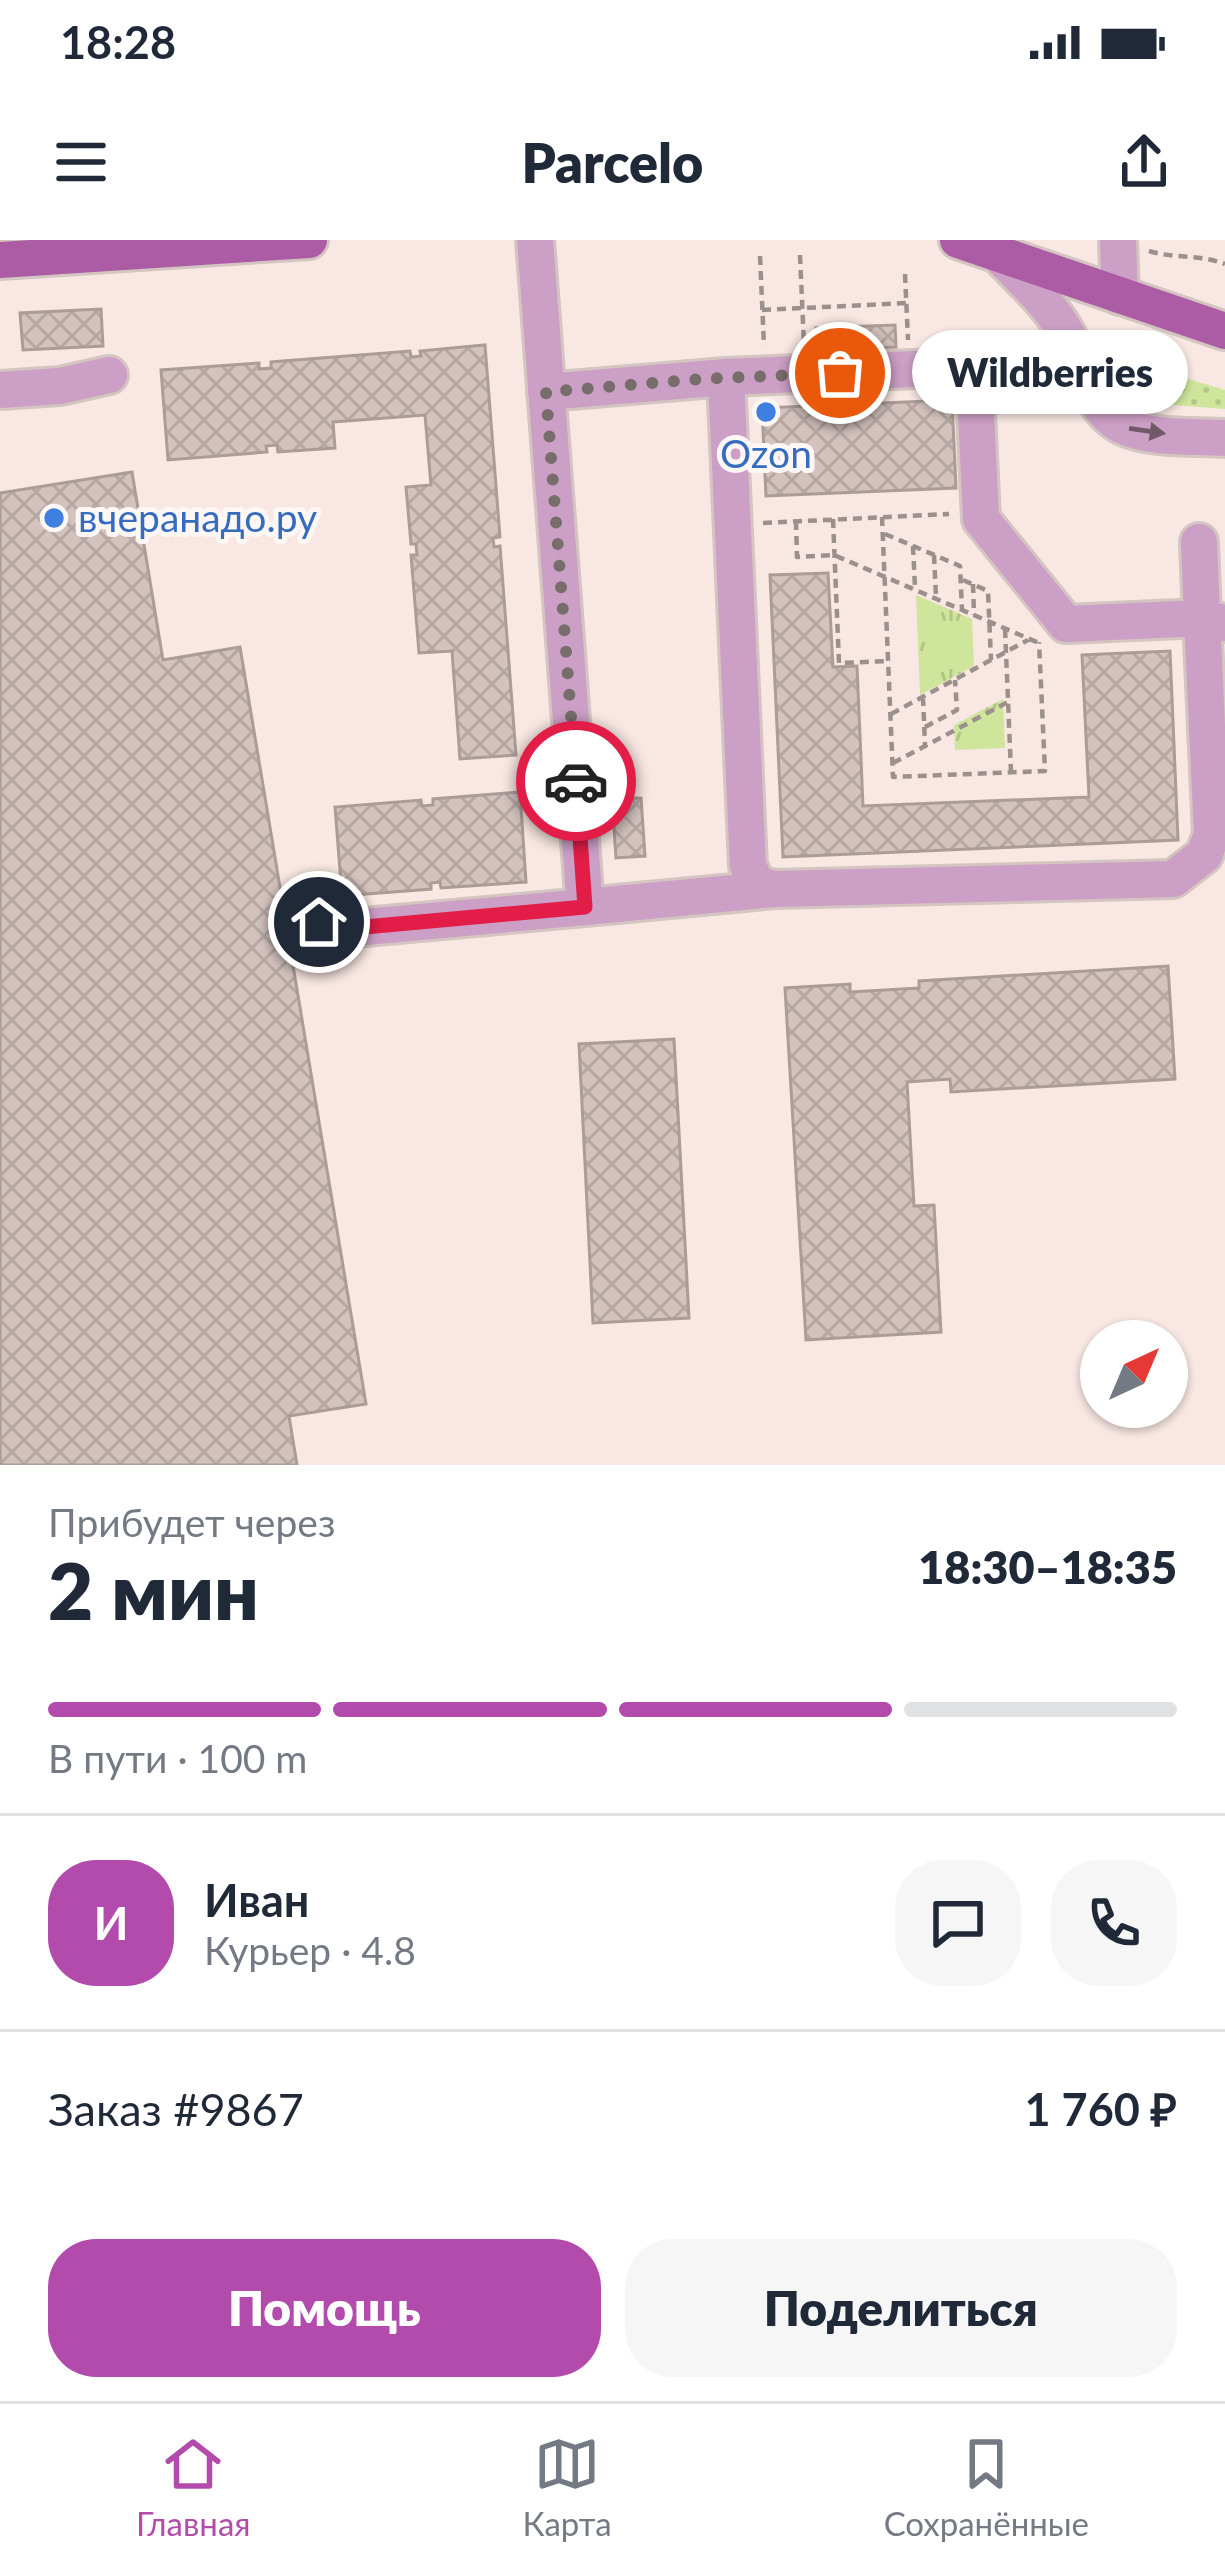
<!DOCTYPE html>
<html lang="ru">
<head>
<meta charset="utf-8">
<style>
  :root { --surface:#fff; --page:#f6f6f7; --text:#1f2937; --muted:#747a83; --line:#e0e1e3; --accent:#b34bad }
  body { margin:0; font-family:Lato,sans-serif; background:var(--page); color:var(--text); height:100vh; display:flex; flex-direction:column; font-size:45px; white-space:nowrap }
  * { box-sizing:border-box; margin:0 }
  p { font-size:39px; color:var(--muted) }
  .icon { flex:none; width:66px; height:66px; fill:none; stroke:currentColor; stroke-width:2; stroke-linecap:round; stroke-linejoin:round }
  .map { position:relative; height:1225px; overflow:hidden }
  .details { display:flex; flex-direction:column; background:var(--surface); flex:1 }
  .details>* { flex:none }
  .needle { width:78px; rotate:44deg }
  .controls { position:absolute; left:1080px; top:1080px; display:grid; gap:24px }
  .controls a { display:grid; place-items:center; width:108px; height:108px; border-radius:50%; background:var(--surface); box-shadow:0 3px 9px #0004; font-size:60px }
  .pin { position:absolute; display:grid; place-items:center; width:102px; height:102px; color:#fff; margin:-51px; border:6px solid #fff; border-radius:50%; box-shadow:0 3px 12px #0007 }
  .courier { position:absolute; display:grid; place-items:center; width:120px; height:120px; margin:-60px; border:9px solid #e11d48; border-radius:50%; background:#fff; color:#222; box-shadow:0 3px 15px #0007 }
  .bubble { position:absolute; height:84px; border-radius:42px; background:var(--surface); box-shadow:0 3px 9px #0004; font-size:39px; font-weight:800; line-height:84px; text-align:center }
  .headline em { font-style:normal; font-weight:800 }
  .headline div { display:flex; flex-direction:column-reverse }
  .headline { display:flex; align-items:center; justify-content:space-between; height:204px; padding:0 48px }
  h1 { font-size:78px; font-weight:800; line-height:90px }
  .bar { display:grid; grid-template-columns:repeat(4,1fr); gap:18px 12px; align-content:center; height:144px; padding:0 48px }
  .bar i { height:15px; border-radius:9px; background:var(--line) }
  .bar .on { background:var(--accent) }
  .bar p { grid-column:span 4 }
  .line { display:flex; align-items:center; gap:30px; padding:0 48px; border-top:3px solid var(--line) }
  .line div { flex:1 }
  .round { display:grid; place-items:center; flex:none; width:126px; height:126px; border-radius:48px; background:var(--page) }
  .cta { display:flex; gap:24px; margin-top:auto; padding:24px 48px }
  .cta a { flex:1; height:138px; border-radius:48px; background:var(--accent); color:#fff; font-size:48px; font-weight:800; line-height:138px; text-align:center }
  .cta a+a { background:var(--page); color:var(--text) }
  .status { display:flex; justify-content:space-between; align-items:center; height:84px; padding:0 60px; background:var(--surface); direction:ltr }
  .status svg { height:33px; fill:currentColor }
  header { display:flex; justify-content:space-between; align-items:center; height:156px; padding:0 48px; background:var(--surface); font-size:54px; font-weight:800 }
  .tab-bar { display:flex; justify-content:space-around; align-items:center; height:168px; border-top:3px solid var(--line); background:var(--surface); font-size:33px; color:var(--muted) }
  .tab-bar a { display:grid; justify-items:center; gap:6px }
  .tab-bar .on { color:var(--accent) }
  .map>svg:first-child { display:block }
  .grass { fill:url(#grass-dots) }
  .park { fill:url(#park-tufts) }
  .building { fill:url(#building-cross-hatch); stroke:#ac9c98; stroke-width:3 }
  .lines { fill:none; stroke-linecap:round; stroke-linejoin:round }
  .minor-casing { stroke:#d4c5c1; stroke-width:42 }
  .major-casing { stroke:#d4c5c1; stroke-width:42 }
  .path { stroke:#9c908d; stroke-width:4.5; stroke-dasharray:9 6; stroke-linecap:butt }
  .minor { stroke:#cc9fc6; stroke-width:36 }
  .major { stroke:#ac5ba5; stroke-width:36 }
  .oneway { fill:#705a68 }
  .done { stroke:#776d6a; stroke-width:12; stroke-dasharray:0 21.6 }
  .route { stroke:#e11d48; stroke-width:15 }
  .shop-dot { fill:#3f7fe0; stroke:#fef7f5; stroke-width:4.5 }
  .labels { text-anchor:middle; stroke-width:10; stroke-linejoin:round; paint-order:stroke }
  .shop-label { font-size:39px; fill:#366cbe; stroke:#fef7f5 }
</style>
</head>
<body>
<div class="status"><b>18:28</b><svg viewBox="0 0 49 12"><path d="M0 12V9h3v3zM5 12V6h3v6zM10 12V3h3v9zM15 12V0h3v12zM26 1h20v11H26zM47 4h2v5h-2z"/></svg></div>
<header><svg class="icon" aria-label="menu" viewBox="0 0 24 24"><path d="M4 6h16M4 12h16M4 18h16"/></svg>Parcelo<svg class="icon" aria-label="share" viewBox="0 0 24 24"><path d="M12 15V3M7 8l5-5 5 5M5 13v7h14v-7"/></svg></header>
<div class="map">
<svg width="1225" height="1225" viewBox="0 0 1225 1225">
  <defs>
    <pattern id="grass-dots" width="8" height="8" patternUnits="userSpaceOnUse" patternTransform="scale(3)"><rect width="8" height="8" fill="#cfe59c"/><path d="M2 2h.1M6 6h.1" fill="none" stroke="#b2c587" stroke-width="1.8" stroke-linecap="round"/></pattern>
    <pattern id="park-tufts" width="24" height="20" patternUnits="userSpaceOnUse" patternTransform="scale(3)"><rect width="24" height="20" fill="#cfe59c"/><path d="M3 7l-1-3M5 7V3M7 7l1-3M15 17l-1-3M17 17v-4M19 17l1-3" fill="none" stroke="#b2c587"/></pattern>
    <pattern id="building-cross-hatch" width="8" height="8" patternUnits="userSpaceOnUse" patternTransform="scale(3)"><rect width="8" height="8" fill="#d3c2be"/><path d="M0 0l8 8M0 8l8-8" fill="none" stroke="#b6a7a3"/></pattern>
  </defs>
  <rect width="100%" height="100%" fill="#f8e7e2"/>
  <path class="grass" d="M1088 109 1225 150V169L1147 163 1103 146Z"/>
  <path class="park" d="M916 355 972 379 974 426 920 455Z
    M1003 459 1005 508 955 510 954 485Z"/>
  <path class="building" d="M101 69 103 106 23 110 20 73Z
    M895 85 896 107 817 110 816 88Z
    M485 105 500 297 493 298 494 307 500 306 516 515 460 519 452 411 419 413 411 315H417L416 304H411L406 247 431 245 425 175 333 182 335 208 278 212 277 205 266 206 267 212 168 220 161 130 259 123V129L271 128V122L410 111 411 117 421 116 420 111Z
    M952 160 956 248 766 256 762 168Z
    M132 232 163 420 240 407 366 1164 289 1176 297 1225H0V253Z
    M828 333 833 427 857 426 863 566 1089 557 1082 415 1170 411 1178 600 783 617 770 335Z
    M520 552 526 642 441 648 440 642 431 643V649L342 656 335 567 421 560 422 566 433 565V559Z
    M641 558 645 616 616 618 612 559Z
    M1168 726 1175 839 951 852 950 839 907 842 914 966 934 965 941 1092 806 1100 785 748 850 744V752L919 748V741Z
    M674 799 689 1078 593 1083 579 804Z"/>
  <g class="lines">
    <g class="minor-casing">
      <path id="minor" d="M1118 0 1120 56
        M1000 9 997 13C1021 38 1047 61 1065 91 1083 121 1088 169 1123 186 1151 199 1194 196 1225 198
        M0 150 60 146 109 135
        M546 152 726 137 939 128 955 130 975 151 981 279 1066 384 1202 378 1212 595 1204 615 1173 639 775 649 757 645 748 626 726 137
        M1199 302 1202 378 1224 383
        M312 659 319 682 343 689 585 667 535 0
        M585 667 775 649"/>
    </g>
    <g class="major-casing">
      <path id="major" d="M958 0 1225 91
        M0 20 309 0"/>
    </g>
    <path class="path" d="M1149 11C1174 19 1200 14 1225 24
      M800 15 804 105
      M760 16 764 106
      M905 34 908 100
      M762 70 907 63
      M882 277 893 537 1045 531 1039 402
      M833 279 839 423 888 421
      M796 281 797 317 834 315 1039 403
      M763 283 949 274
      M885 294 960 326 962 370
      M913 306 915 348
      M934 315 936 357
      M963 340 988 351 991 420
      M973 344 974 375
      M1005 389 1011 532
      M923 457 925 505
      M891 474 1028 400
      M925 487 957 470 955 440
      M893 523 1008 462"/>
    <use href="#minor" class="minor"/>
    <use href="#major" class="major"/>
  </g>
  <defs><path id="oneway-solid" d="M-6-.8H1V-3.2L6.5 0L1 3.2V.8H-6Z" transform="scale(3)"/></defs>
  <use class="oneway" href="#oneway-solid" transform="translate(1147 191) rotate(8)"/>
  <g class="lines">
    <path class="done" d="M576 541 546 152 700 139 840 133"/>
    <path class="route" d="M319 682 343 689 585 667 576 541"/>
  </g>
  <g class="shop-dot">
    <circle cx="766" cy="172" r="12"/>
    <circle cx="54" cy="278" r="12"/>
  </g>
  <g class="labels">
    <g class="shop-label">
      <text x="766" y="228">Ozon</text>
      <text x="78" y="292" text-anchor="start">вчеранадо.ру</text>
    </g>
  </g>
</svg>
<div class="controls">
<a><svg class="needle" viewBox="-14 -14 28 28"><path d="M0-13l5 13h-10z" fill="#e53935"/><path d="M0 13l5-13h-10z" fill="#747a83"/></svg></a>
</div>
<div class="pin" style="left:840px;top:133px;background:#ea580c"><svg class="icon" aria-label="bag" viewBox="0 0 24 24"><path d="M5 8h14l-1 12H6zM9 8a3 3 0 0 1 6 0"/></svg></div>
<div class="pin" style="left:319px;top:682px;background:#1f2937"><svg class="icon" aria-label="home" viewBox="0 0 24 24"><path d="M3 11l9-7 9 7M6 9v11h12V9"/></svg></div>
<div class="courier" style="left:576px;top:541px"><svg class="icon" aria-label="car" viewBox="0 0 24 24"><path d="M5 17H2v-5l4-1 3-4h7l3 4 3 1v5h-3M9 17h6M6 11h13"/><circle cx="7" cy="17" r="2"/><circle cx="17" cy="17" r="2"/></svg></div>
<div class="bubble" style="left:912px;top:90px;width:276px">Wildberries</div>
</div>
<section class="details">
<div class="headline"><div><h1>2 мин</h1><p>Прибудет через</p></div><em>18:30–18:35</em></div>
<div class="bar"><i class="on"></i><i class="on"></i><i class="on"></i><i></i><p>В пути · 100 m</p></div>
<div class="line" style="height:216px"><b class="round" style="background:var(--accent);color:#fff">И</b><div><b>Иван</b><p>Курьер · 4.8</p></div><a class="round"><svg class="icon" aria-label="chat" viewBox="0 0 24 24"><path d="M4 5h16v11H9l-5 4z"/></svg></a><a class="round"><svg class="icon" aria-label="phone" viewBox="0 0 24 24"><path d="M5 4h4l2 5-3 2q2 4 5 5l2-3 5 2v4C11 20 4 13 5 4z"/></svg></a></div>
<div class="line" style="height:156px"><div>Заказ #9867</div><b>1 760 ₽</b></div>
<div class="cta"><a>Помощь</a><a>Поделиться</a></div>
</section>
<nav class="tab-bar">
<a class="on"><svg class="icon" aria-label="home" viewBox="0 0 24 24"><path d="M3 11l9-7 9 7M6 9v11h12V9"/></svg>Главная</a>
<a><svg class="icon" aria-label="map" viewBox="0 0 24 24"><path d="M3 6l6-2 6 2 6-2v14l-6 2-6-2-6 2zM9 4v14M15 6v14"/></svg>Карта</a>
<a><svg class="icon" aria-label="saved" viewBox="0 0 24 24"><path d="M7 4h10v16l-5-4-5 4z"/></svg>Сохранённые</a>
</nav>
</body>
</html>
